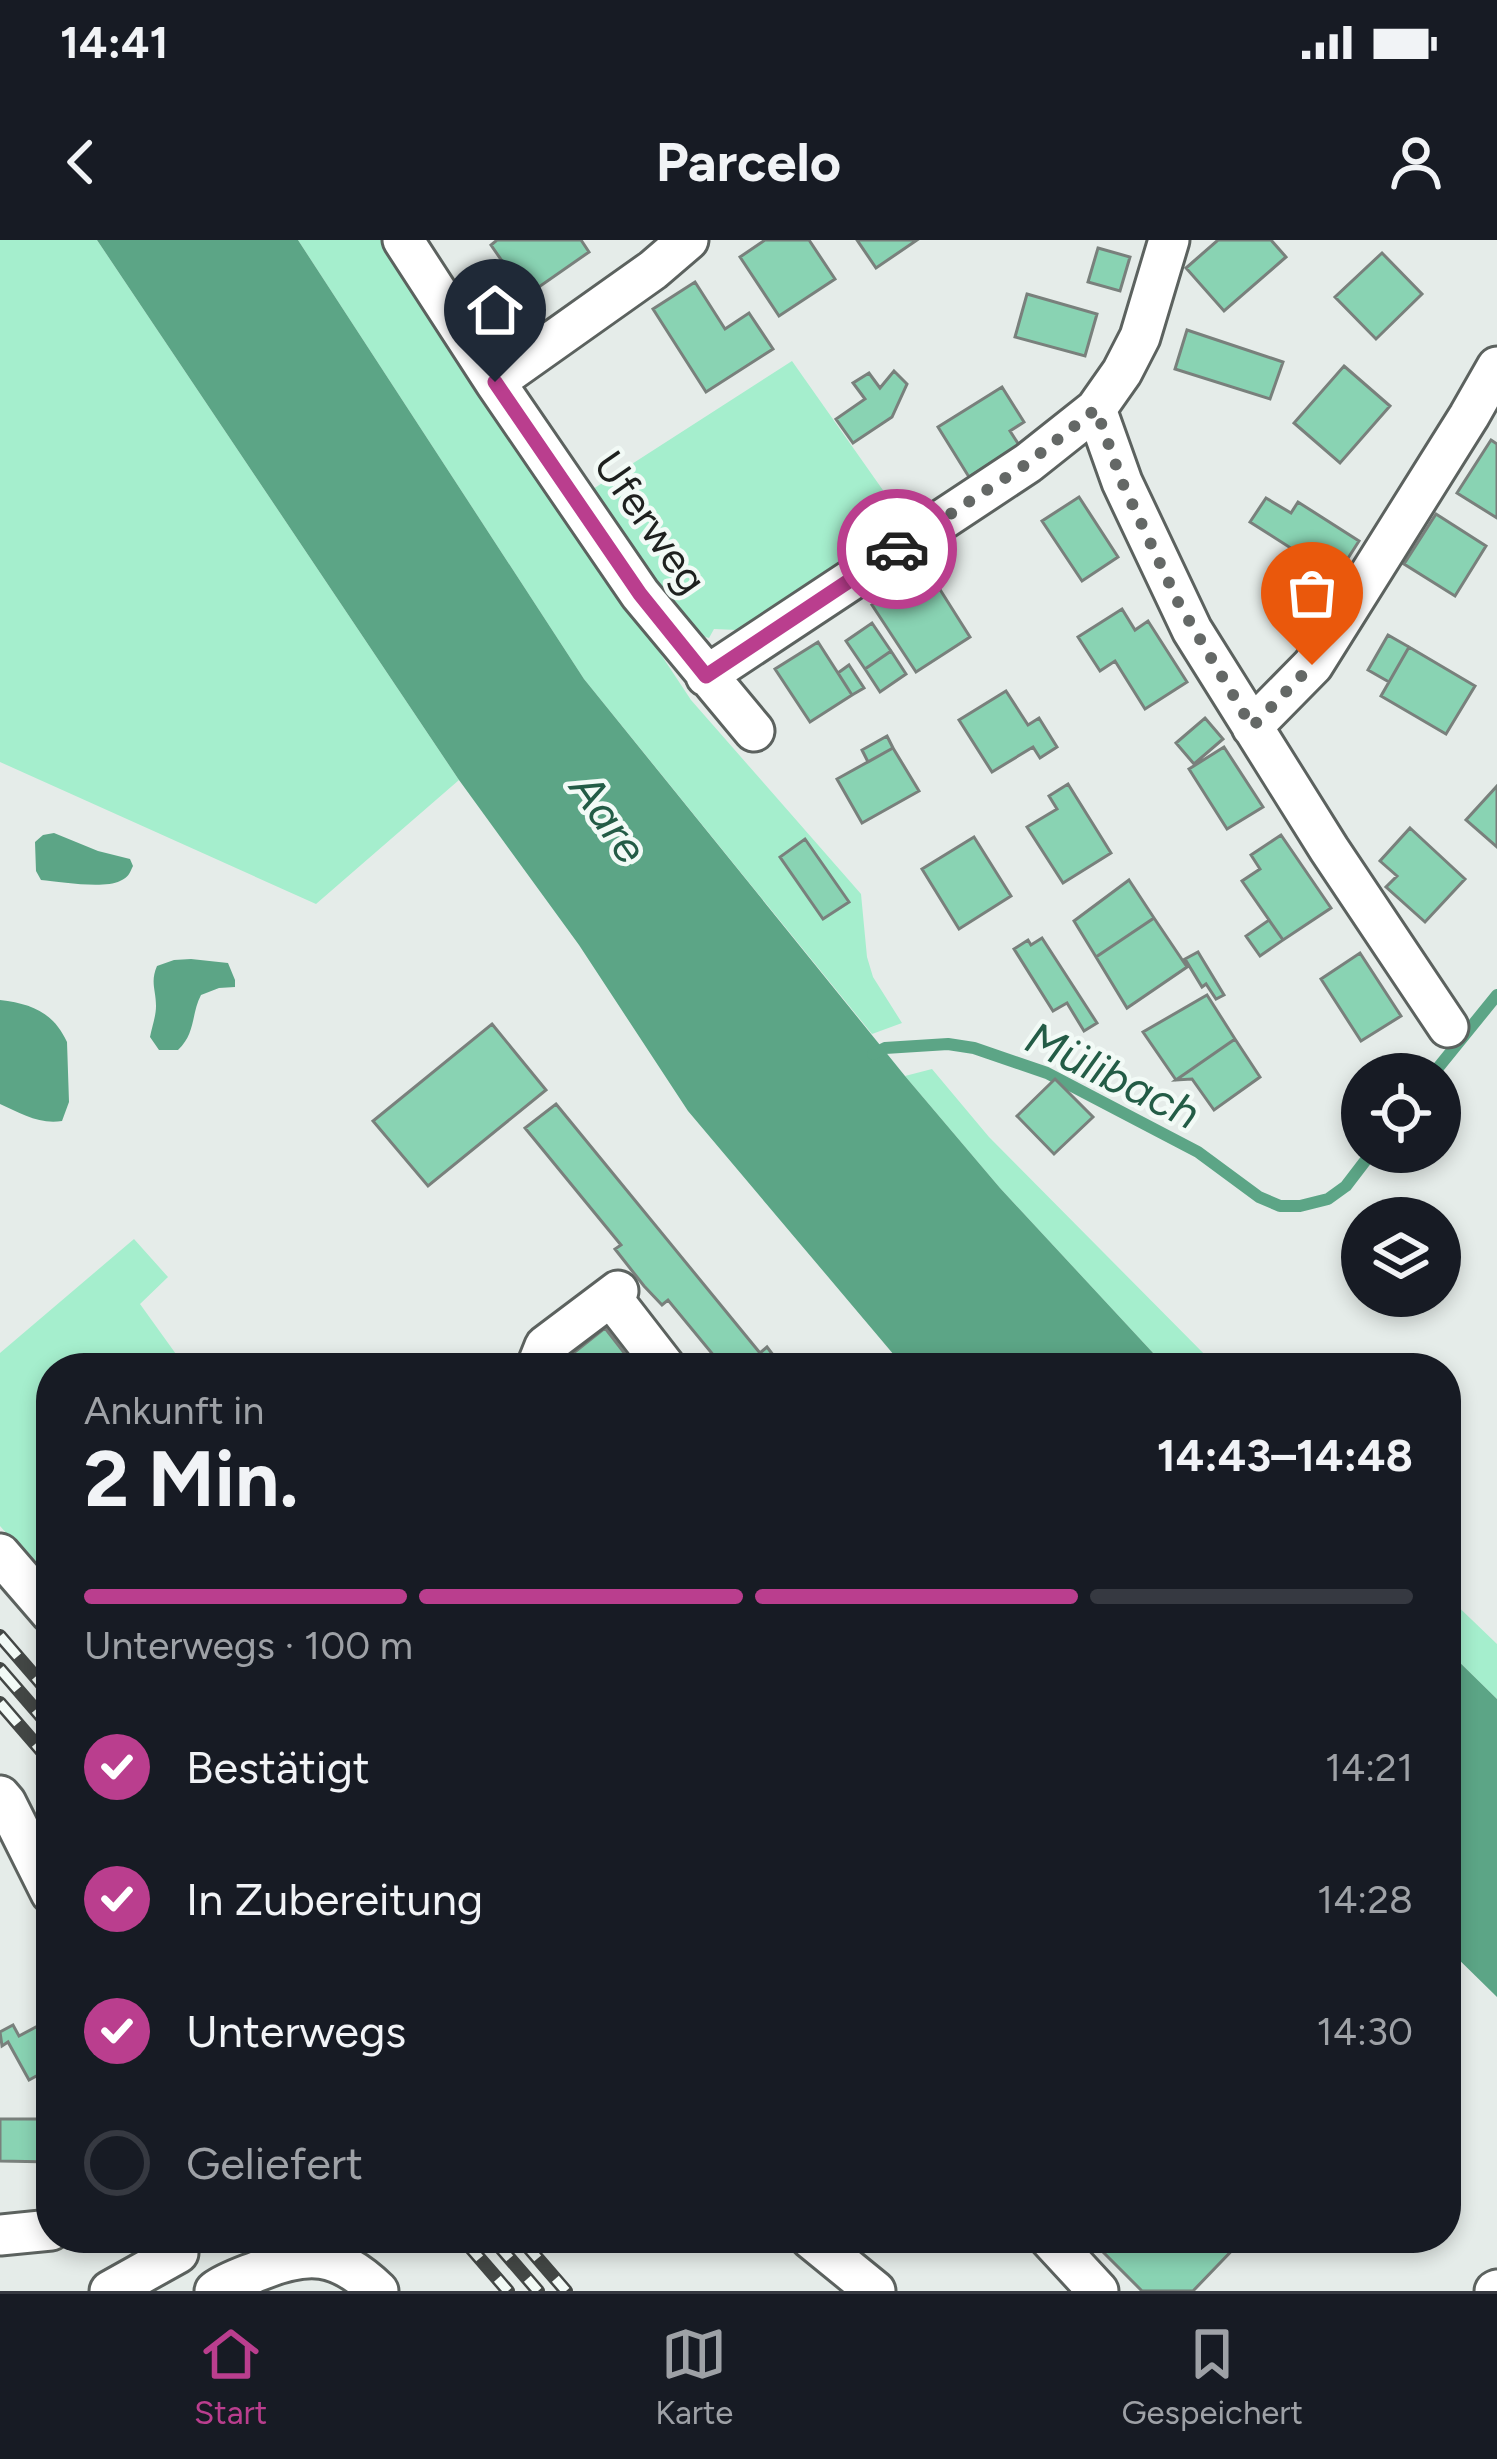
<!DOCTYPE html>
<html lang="de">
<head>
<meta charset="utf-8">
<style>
  :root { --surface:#171b24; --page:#20242c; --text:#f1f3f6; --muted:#9ea1a6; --line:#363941; --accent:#ba3e8e }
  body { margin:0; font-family:Figtree,sans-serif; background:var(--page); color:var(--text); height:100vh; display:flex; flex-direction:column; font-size:45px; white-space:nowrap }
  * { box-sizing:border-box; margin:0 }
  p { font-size:39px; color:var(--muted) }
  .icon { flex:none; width:66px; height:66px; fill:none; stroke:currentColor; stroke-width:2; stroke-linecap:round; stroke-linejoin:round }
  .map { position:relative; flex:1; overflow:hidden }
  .details { position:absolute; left:36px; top:1113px; width:1425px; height:900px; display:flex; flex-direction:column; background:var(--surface); border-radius:48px; box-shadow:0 6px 18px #0003 }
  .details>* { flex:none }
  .tools { position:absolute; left:1341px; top:813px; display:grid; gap:24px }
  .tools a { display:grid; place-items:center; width:120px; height:120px; border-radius:50%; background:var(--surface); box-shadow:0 6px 18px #0003; font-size:60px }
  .pin { position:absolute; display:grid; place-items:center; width:102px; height:102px; color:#fff; margin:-123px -51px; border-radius:50% 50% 50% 0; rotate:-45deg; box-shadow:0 0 12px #0007 }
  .pin .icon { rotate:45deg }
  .courier { position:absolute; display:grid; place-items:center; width:120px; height:120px; margin:-60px; border:9px solid #ba3e8e; border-radius:50%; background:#fff; color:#222; box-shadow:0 3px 15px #0007 }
  .summary em { font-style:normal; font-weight:700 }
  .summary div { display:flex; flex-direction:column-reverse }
  .summary { display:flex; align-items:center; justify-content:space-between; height:204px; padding:0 48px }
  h1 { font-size:78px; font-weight:700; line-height:90px }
  .bar { display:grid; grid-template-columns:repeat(4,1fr); gap:18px 12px; align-content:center; height:144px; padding:0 48px }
  .bar i { height:15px; border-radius:9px; background:var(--line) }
  .bar .selected { background:var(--accent) }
  .bar p { grid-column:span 4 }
  ol { padding:0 48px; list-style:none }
  li { display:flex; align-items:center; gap:36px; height:132px }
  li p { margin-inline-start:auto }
  li .icon { padding:12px; border-radius:50%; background:var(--accent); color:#fff; stroke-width:4 }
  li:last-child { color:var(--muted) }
  li i { width:66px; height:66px; border:6px solid var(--line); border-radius:50% }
  .status { display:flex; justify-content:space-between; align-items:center; height:84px; padding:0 60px; background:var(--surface); direction:ltr }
  .status svg { height:33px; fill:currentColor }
  header { display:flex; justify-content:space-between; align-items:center; height:156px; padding:0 48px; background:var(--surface); font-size:54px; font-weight:700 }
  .tabs { display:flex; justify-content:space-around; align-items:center; height:168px; border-top:3px solid var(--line); background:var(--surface); font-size:33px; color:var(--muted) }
  .tabs a { display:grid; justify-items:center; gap:6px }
  .tabs .selected { color:var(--accent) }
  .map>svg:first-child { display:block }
  .green { fill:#a5eecd }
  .water { fill:#5ca586 }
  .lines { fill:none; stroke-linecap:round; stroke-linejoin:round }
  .stream { stroke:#5ca586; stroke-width:12 }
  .building { fill:#89d3b3; stroke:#79807c; stroke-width:3 }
  .minor-casing { stroke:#5c625f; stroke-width:45 }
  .minor { stroke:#fff; stroke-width:39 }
  .rail-casing { stroke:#434745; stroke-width:14 }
  .rail { stroke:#f2faf6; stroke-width:9; stroke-dasharray:27; stroke-linecap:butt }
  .done { stroke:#646866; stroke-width:12; stroke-dasharray:0 21.6 }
  .route { stroke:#ba3e8e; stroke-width:15 }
  .labels { text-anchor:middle; stroke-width:9; stroke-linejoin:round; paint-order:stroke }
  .street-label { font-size:42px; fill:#1e211f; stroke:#f2faf6 }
  .water-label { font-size:45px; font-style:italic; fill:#235c46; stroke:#f2faf6 }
</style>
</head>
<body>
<div class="status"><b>14:41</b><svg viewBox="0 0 49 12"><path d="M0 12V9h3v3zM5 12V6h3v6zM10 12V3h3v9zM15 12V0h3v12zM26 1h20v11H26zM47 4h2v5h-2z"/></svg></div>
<header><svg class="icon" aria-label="back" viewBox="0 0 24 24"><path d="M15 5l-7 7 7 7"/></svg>Parcelo<svg class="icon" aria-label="person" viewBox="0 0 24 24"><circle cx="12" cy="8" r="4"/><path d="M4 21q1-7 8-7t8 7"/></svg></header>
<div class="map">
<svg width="1497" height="2051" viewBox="0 0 1497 2051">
  <rect width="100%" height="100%" fill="#e5ece9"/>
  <path class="green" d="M0 0H97L459 540 316 664 0 522Z
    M298 0H387L691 460 861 654 867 717 873 737 902 783 872 794 584 439Z
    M792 121 911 290 743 398 737 390 714 389 709 398C673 387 616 285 593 249Z
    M932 829 989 897 1218 1128H1167L1000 948 905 836Z
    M134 999 168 1037 140 1064 186 1128H51V1344L0 1286V1113Z
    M1446 1355 1497 1404V1459L1446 1409Z"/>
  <path class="water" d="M97 0H298L584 439 905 836 1000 948 1167 1128H905L688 871 579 705 459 540Z
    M54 593 98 611 130 619 133 626C129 634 129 637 120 641 104 649 60 642 41 640L36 631 35 602 43 595Z
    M191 719 228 723 235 740V747L219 748 201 755C191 774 196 793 178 810H159L150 797C152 787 156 776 156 766 156 750 150 742 157 726L174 720Z
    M0 760C32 764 53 772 67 802L69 862 62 881C40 885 20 873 0 864Z
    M1446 1409 1497 1459V1757L1446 1707Z"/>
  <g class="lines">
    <path class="stream" d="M873 814 885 808 948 804 974 808 1047 833 1198 912 1259 957 1280 966H1300L1328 959 1346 946 1372 912
      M1433 834 1497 755"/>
  </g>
  <path class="building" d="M497 0H581L589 12 526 56 491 5Z
    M765 0H809L835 39 779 76 740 17Z
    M857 0H917L876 28Z
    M1218 0H1271L1286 17 1224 71 1186 28Z
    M1098 8 1130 17 1120 51 1088 42Z
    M1382 13 1422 54 1376 99 1335 57Z
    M695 42 725 89 749 73 773 109 706 152 653 69Z
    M1027 54 1097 74 1085 116 1015 97Z
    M1187 90 1283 122 1270 159 1175 129Z
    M1344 126 1390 166 1340 223 1294 183Z
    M894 131 907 144 892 177 853 203 836 179 865 159 853 143 869 133 880 148Z
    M1002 147 1024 182 1010 191 1019 205 969 237 938 187Z
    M1491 200 1497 204V278L1457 253Z
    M1079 257 1118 317 1082 341 1042 281Z
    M1266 258 1291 273 1298 262 1359 301 1336 337 1250 282Z
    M1436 274 1486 306 1455 356 1404 324Z
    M927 329 970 397 916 432 872 365Z
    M1122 369 1135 390 1148 381 1187 442 1145 469 1115 421 1100 431 1078 397Z
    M872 383 891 411 865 429 846 401Z
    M1388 395 1409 407 1389 442 1368 430Z
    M818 402 852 455 810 482 775 429Z
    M1409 407 1475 446 1446 494 1381 456Z
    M891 411 906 434 880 452 865 429Z
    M849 425 864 448 852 455 838 433Z
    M1006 451 1028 485 1039 478 1057 507 1040 518 1033 507 992 532 959 480Z
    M1205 478 1223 499 1194 524 1176 503Z
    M887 496 893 508 868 522 862 510Z
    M1224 507 1263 567 1227 589 1189 529Z
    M893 508 919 551 862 583 837 539Z
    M1068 544 1111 613 1063 643 1027 587 1057 569 1049 556Z
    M1497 546V607L1466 580Z
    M1410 588 1465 639 1425 682 1386 647 1397 636 1380 621Z
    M1281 595 1331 668 1283 700 1242 641 1260 629 1251 615Z
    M974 597 1011 656 959 689 922 629Z
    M805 599 849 662 823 679 780 617Z
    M1129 640 1154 678 1096 717 1074 681Z
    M1154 678 1187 727 1127 768 1096 717Z
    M1269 680 1283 700 1260 716 1246 696Z
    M1042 698 1097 783 1084 791 1067 763 1053 771 1014 709 1028 700 1031 705Z
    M1198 712 1224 755 1216 759 1206 744 1202 747 1185 719Z
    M1360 713 1401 776 1361 801 1321 739Z
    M1207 755 1235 799 1176 840 1143 792Z
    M492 784 546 850 428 946 373 881Z
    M1235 799 1260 837 1214 870 1192 839 1176 840Z
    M1055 839 1093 877 1054 914 1017 876Z
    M556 864 760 1113 767 1107 783 1128H724L668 1060 662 1065 644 1046 615 1009 621 1005 525 888Z
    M605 1088 636 1128H567L572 1124 567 1118Z
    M51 1779V1828L29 1840 8 1802 2 1806 0 1792 13 1785 19 1796Z
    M0 1879H39V1889H51V1922L0 1921Z
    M1089 1998H1244L1193 2051H1142Z"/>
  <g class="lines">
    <g class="minor-casing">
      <path id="minor" d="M403 0 495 142 640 354 754 491
        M495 142 653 30 688 0
        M1096 169 1122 242 1192 390 1329 609 1448 787
        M706 436 1028 223 1096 169 1122 132 1140 97 1169 0
        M1252 487 1313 425 1469 176 1497 127
        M611 1057 666 1128
        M541 1128 539 1121 545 1106 618 1051
        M0 1314 51 1373
        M0 1556 6 1563 51 1653
        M0 1995 51 1990
        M810 1998 875 2051
        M1049 1998 1098 2051
        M110 2051 178 2013
        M215 2051C227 2042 243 2037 258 2031 308 2010 338 2012 378 2051
        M1495 2051 1497 2050"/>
    </g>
    <use href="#minor" class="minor"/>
    <g class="rail-casing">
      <path id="rail" d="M0 1396 51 1455
        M0 1429 51 1488
        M0 1463 51 1522
        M462 1998 508 2051
        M492 1998 538 2051
        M520 1998 566 2051"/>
    </g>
    <use href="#rail" class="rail"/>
  </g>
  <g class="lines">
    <path class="done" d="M897 309 1028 223 1096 169 1122 242 1178 362 1252 487 1312 425"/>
    <path class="route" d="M495 142 640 354 706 436 897 309"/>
  </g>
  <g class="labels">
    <g class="street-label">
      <text transform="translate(651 282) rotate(55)" y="15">Uferweg</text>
    </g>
    <g class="water-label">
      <text transform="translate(609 578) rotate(55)" y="16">Aare</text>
      <text transform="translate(1113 835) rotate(26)" y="16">Mülibach</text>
    </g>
  </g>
</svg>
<div class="tools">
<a><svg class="icon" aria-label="locate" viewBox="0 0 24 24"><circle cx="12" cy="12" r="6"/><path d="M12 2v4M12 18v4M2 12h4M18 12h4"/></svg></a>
<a><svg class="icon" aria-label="layers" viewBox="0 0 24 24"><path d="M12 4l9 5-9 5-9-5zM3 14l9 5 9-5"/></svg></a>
</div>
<div class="pin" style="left:1312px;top:425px;background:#ea580c"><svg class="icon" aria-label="bag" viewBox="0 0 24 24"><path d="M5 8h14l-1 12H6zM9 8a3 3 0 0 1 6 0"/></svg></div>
<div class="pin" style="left:495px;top:142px;background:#1f2937"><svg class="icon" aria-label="home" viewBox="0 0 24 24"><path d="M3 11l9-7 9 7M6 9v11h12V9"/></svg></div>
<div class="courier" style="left:897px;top:309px"><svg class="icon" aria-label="car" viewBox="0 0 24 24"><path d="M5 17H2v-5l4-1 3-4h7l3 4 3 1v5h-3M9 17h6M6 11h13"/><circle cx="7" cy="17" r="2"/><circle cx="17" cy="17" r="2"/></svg></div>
<section class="details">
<div class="summary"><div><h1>2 Min.</h1><p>Ankunft in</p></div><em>14:43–14:48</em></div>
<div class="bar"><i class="selected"></i><i class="selected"></i><i class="selected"></i><i></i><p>Unterwegs · 100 m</p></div>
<ol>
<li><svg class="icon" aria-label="check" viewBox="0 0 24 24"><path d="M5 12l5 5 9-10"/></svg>Bestätigt<p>14:21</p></li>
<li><svg class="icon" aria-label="check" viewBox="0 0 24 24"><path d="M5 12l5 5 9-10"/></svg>In Zubereitung<p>14:28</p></li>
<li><svg class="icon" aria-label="check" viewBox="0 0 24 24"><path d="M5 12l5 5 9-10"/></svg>Unterwegs<p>14:30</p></li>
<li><i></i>Geliefert</li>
</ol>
</section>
</div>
<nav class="tabs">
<a class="selected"><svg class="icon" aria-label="home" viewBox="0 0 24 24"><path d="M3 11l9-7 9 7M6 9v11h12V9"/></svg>Start</a>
<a><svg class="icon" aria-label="map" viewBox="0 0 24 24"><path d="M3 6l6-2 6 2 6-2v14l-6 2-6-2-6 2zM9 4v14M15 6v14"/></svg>Karte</a>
<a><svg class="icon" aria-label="saved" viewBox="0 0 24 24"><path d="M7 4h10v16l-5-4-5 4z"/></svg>Gespeichert</a>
</nav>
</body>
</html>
